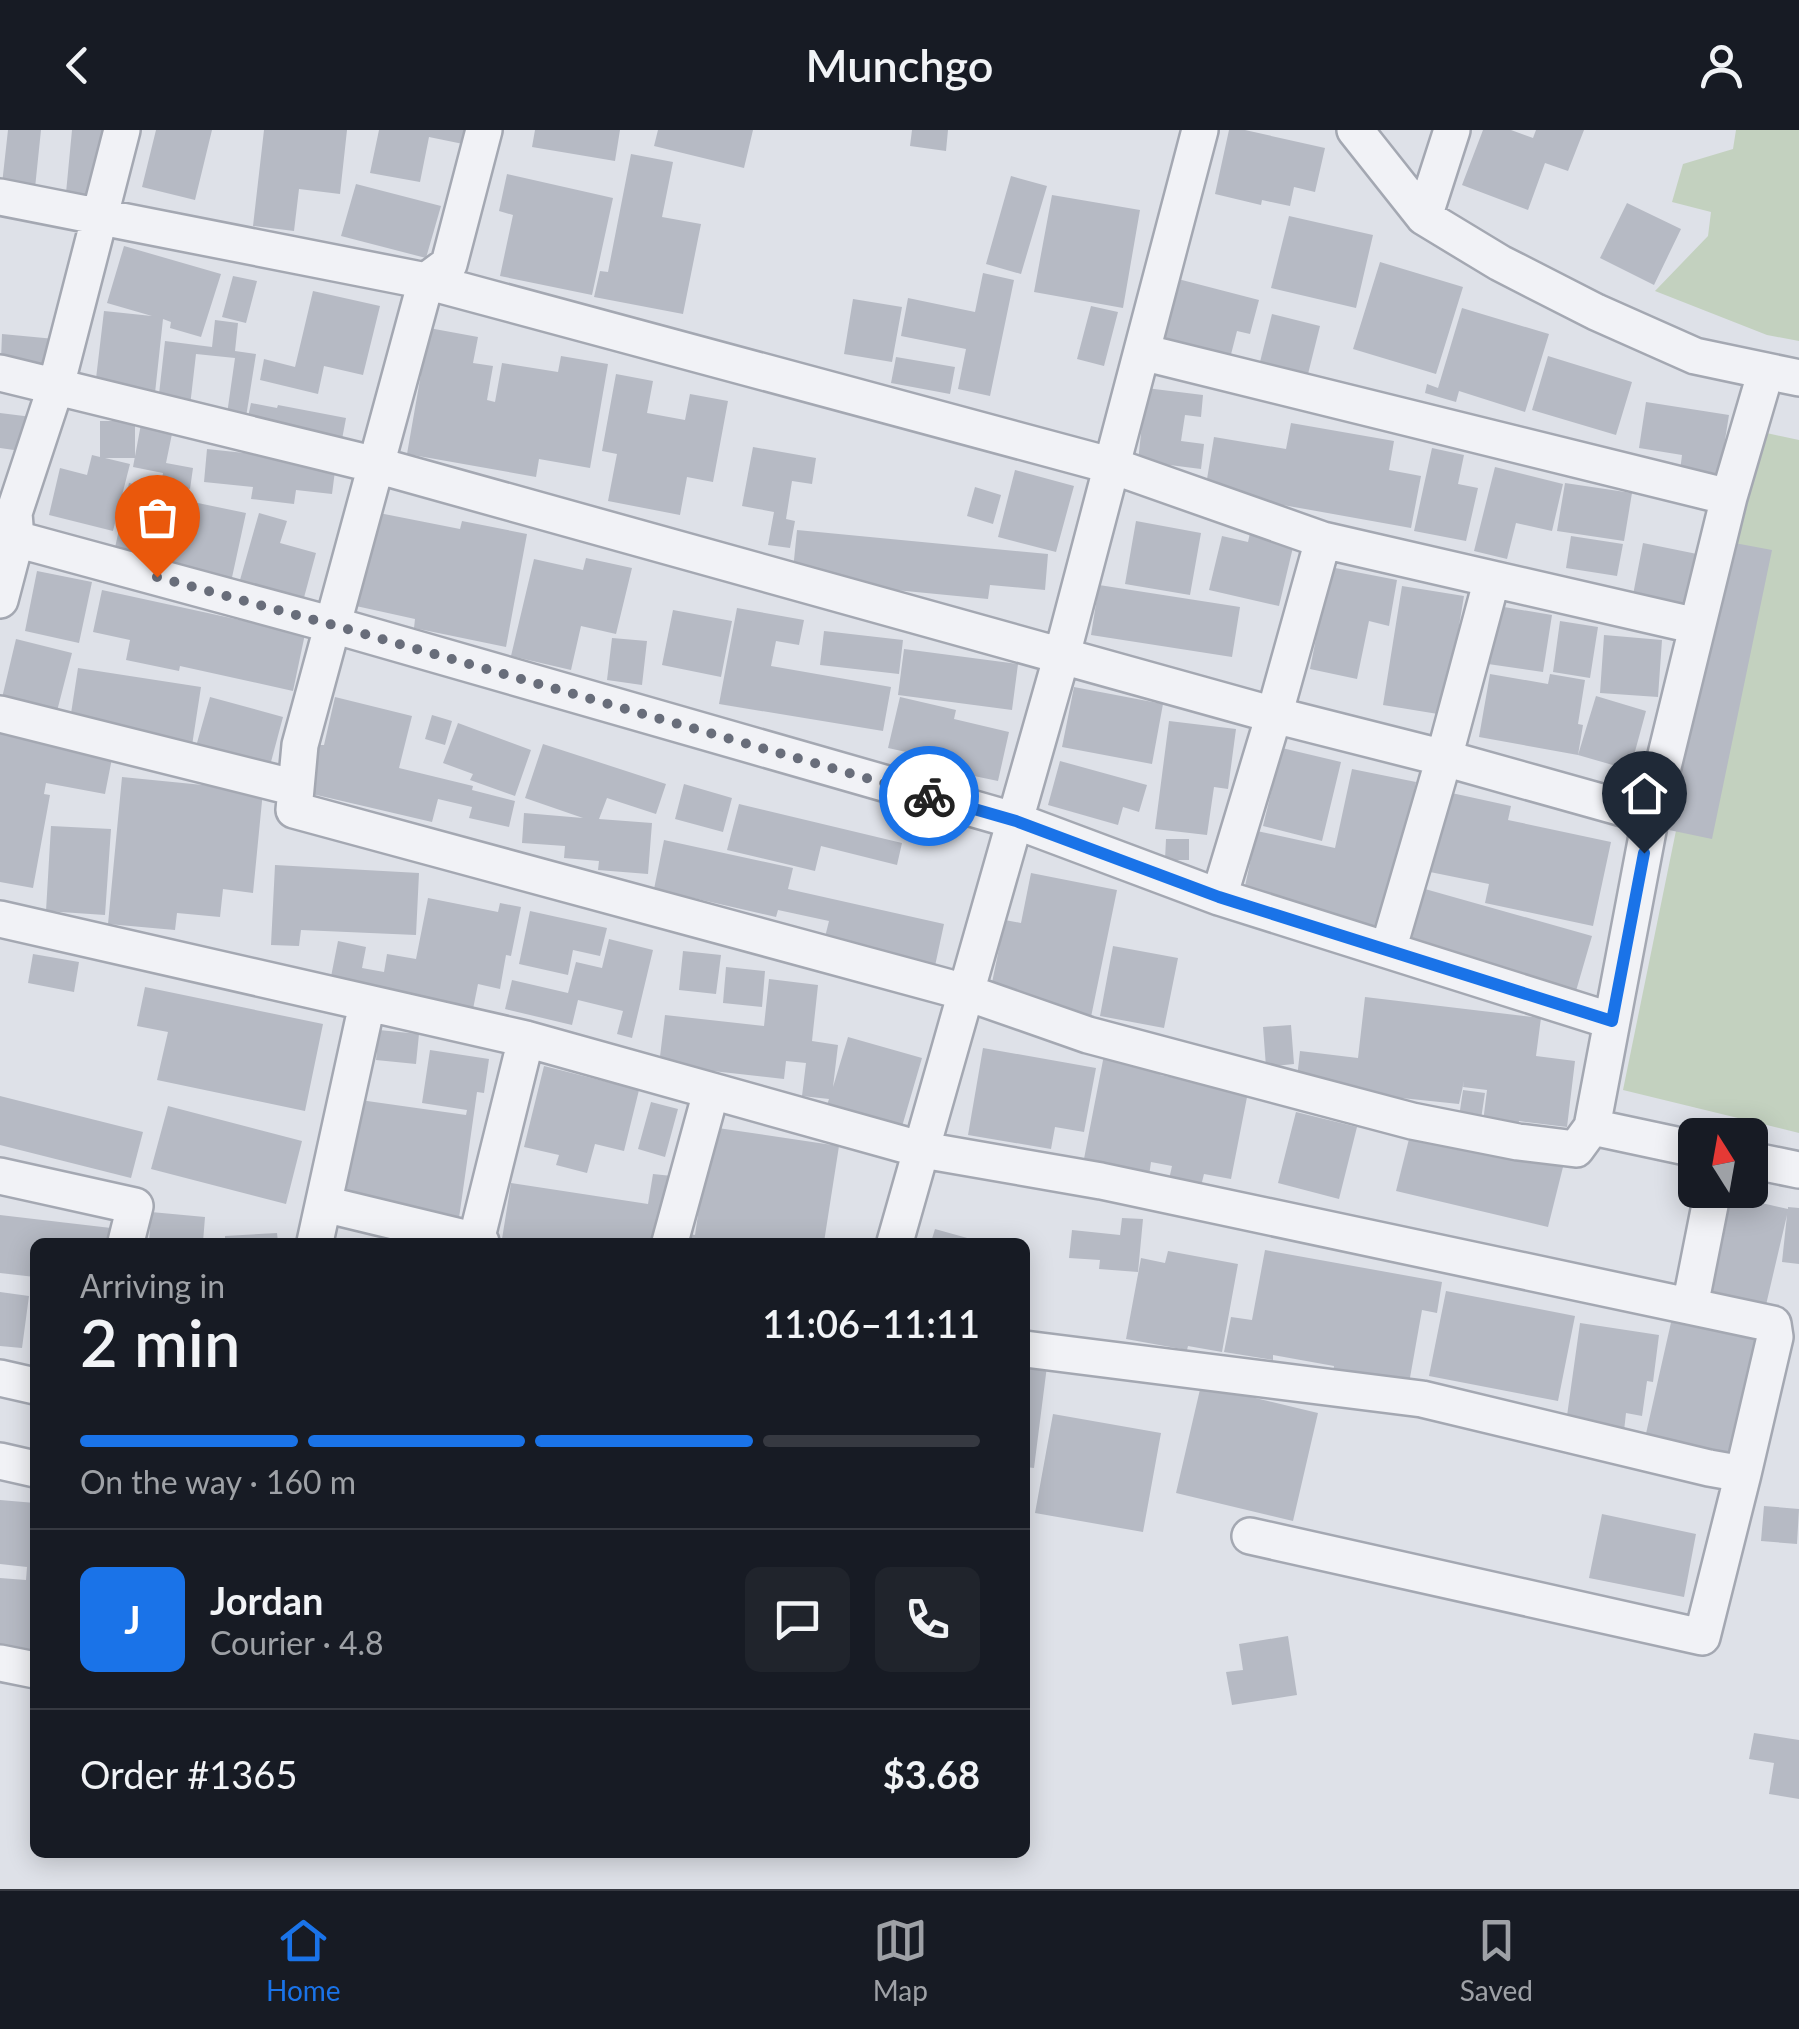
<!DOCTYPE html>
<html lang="en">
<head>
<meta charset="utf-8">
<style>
  :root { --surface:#171b24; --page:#20242c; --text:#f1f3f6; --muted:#9ea1a6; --line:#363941; --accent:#1a73e8 }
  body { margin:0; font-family:Lato,sans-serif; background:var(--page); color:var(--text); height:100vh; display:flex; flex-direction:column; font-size:38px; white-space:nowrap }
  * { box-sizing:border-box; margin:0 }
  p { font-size:32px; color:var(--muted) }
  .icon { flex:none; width:55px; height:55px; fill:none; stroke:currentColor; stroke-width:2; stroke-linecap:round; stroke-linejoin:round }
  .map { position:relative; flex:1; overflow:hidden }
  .side { position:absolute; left:30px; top:1108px; width:1000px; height:620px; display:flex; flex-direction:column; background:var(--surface); border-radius:15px; box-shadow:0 5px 25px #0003 }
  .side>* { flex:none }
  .needle { width:65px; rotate:349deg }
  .tools { position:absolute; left:1678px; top:988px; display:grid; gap:20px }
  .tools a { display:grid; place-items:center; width:90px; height:90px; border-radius:15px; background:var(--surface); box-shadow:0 5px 25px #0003; font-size:50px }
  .pin { position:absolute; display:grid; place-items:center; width:85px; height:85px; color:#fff; margin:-102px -42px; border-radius:50% 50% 50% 0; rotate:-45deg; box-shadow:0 0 10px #0007 }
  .pin .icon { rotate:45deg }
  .courier { position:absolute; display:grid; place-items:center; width:100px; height:100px; margin:-50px; border:8px solid #1a73e8; border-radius:50%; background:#fff; color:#222; box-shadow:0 2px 12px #0007 }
  .overview em { font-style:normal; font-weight:600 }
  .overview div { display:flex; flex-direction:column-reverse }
  .overview { display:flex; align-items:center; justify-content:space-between; height:170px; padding:0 50px }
  h1 { font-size:65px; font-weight:600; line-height:75px }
  .bar { display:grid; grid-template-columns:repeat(4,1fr); gap:15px 10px; align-content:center; height:120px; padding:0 50px }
  .bar i { height:12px; border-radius:8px; background:var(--line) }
  .bar .on { background:var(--accent) }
  .bar p { grid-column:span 4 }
  .line { display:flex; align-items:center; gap:25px; padding:0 50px; border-top:2px solid var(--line) }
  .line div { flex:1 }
  .round { display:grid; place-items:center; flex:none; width:105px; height:105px; border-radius:15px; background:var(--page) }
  header { display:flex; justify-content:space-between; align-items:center; height:130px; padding:0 50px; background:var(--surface); font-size:45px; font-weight:600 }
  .menu { display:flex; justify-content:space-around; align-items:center; height:140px; border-top:2px solid var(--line); background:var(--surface); font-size:28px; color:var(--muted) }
  .menu a { display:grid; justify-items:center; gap:5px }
  .menu .on { color:var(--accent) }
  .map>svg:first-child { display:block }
  .green { fill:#c3d1bf }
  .building { fill:#b6bac4 }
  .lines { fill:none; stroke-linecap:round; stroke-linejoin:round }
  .street-casing { stroke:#a4a8b2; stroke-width:40 }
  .street { stroke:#f1f2f6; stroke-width:35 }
  .done { stroke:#686d7a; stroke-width:10; stroke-dasharray:0 18 }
  .route { stroke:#1a73e8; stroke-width:12 }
</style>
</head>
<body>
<header><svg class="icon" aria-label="back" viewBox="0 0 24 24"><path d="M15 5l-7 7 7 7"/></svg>Munchgo<svg class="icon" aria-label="person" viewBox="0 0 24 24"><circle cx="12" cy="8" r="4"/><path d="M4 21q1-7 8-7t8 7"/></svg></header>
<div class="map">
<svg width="1799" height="1759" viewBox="0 0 1799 1759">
  <rect width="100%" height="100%" fill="#dee1e8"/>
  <path class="green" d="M1736 0H1799V211L1767 205 1655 161 1708 106 1711 82 1672 72 1683 34 1733 19Z
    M1762 302 1799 310V1003L1623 960 1745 363Z"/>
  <path class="building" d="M8 0H41L35 58 2 54Z
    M72 0H106L99 66 66 63Z
    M156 0H212L195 70 142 57Z
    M264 0H347L340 64 299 59 294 101 253 96Z
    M379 0H471L468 15 429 7 420 52 370 43Z
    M535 0H620L615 31 532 17Z
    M658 0H753L744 38 654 16Z
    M912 0H948L946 21 910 16Z
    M1229 0H1245L1325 18 1315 62 1294 57 1290 76 1262 70 1261 75 1215 64Z
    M1483 0H1511L1533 8 1536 0H1584L1568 41 1545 33 1528 80 1462 55Z
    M631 24 673 32 662 87 701 94 683 184 594 167 600 141 608 142Z
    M507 44 613 68 592 165 500 146 513 85 499 81Z
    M1011 46 1047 56 1021 144 986 134Z
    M356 54 441 76 426 128 341 106Z
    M1052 65 1140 80 1123 178 1034 162Z
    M1627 73 1681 99 1654 155 1600 128Z
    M1289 86 1373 105 1356 178 1271 158Z
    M124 116 221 144 201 207 170 198 171 192 163 189 155 263 95 257 104 181 152 186 107 173Z
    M1380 132 1463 157 1436 244 1353 219Z
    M983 143 1014 150 990 266 958 259 966 219 901 206 908 168 975 182Z
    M233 146 257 151 246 193 222 187Z
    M1178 149 1259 170 1250 204 1237 201 1228 236 1161 219Z
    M313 161 380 176 363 245 324 236 318 264 260 250 264 229 295 237Z
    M853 169 902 177 892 232 844 224Z
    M1091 176 1118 182 1104 236 1077 229Z
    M1462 178 1549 204 1525 282 1459 261 1456 272 1425 263 1427 254 1438 258Z
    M1272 184 1320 196 1304 260 1256 248Z
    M215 190 238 193 235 221 256 224 246 287 227 284 235 228 196 224 190 276 158 273 165 211 212 217Z
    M429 198 478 207 473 233 493 236 487 270 495 272 502 233 558 242 561 226 608 234 590 338 539 329 536 347 407 324Z
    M2 204 55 209 50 260 0 255Z
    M1548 226 1632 252 1616 305 1532 280Z
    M896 227 955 237 950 264 891 253Z
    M616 244 653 251 647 283 685 290 690 264 728 271 713 352 687 347 680 385 608 371 617 324 602 321Z
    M1146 258 1203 265 1201 287 1185 285 1181 311 1204 314 1201 339 1138 331Z
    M1646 272 1729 285 1719 347 1680 341 1682 325 1639 318Z
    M251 273 277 278 278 275 346 288 340 320 245 301Z
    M0 283 32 287 28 322 0 318Z
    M100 291H135V328H105L130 334 113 401 49 385 60 338 87 345 92 325 100 327Z
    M1291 293 1394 311 1389 340 1421 346 1411 398 1205 361 1214 307 1286 319Z
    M141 294 173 299 166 333 193 338 190 359 161 354 163 343 133 337Z
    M753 317 816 328 812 354 792 351 786 389 795 391 790 418 768 415 774 382 742 376Z
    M1432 318 1464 325 1458 354 1478 358 1466 411 1414 401Z
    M207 319 336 333 332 364 296 360 294 374 251 369 253 357 204 352Z
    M1495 337 1563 354 1552 401 1516 393 1507 429 1474 421Z
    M1015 340 1074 356 1056 422 998 407Z
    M129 353 162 361 157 388 189 394 193 372 246 383 231 452 113 427Z
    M1565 353 1632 363 1624 411 1557 401Z
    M975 357 1001 365 993 394 967 386Z
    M374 382 460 399 462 391 527 404 506 517 414 498 415 489 356 476Z
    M259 383 287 391 280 413 316 423 302 475 238 457Z
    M1136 391 1201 403 1190 465 1125 454Z
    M797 400 1048 424 1045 460 990 455 988 469 792 450Z
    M1250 403 1294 413 1279 476 1209 460 1222 406 1248 412Z
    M1571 406 1623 414 1617 446 1566 438Z
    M1729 412 1772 420 1712 709 1669 700Z
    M1643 413 1697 424 1684 481 1632 470Z
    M586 428 632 438 616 504 581 496 571 540 511 526 534 429 583 440Z
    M1330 437 1397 450 1389 496 1369 491 1357 549 1310 539Z
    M37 441 92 452 79 513 25 501Z
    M1099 455 1240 477 1232 527 1091 505Z
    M1402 456 1464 466 1444 585 1383 575Z
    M102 460 305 504 293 561 180 536 179 541 126 530 130 510 93 502Z
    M1498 476 1552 485 1543 542 1488 534Z
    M737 478 804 490 799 515 776 511 771 536 891 557 883 601 719 574Z
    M673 480 732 491 721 547 662 535Z
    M1560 491 1598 497 1590 548 1553 542Z
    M824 501 903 510 899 544 820 535Z
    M1604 505 1662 510 1658 567 1600 563Z
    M612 508 647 511 642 555 607 550Z
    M16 509 72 523 56 585 1 572Z
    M904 519 1018 534 1012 580 898 565Z
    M78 538 201 557 191 622 68 603Z
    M1490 544 1548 554 1550 544 1585 550 1578 594 1583 595 1578 625 1596 566 1646 581 1630 640 1578 625 1479 607Z
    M1074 557 1163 574 1152 634 1062 617Z
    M210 567 283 587 267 647 193 627Z
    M335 567 412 586 399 638 473 656 472 660 515 671 509 697 469 688 472 677 438 669 432 692 308 663 320 615H324Z
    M900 567 956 580 954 589 1009 602 998 651 950 641 952 632 888 618Z
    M432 585 452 591 445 615 425 609Z
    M1169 591 1236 599 1228 659 1214 657 1207 705 1155 699Z
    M458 593 531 620 515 666 470 650 473 644 443 633Z
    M0 599 114 618 105 664 46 653 44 664 50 665 33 758 0 752Z
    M543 614 666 654 656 684 607 668 599 689 652 693 648 744 598 740 599 731 564 728 565 716 522 713 524 683 583 688 525 668Z
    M1282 618 1341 632 1322 711 1263 696Z
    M1060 631 1147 655 1139 682 1123 677 1118 695 1048 675Z
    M1352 639 1416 652 1385 800 1242 770 1257 701 1335 718Z
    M122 647 263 661 253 763 223 759 220 787 177 783 175 800 108 794Z
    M684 654 732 668 723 702 675 689Z
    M1447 662 1511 676 1508 690 1611 712 1593 796 1485 773 1489 754 1430 742Z
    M739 674 902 713 897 735 821 716 815 741 727 720Z
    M51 696 111 699 105 785 46 781Z
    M1166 709H1189V730H1165Z
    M664 710 793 738 788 759 944 794 935 836 824 811 829 791 778 780 776 787 654 759Z
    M275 735 419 743 416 805 301 800 299 816 271 815Z
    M1031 743 1117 760 1091 887 989 867 1005 790 1021 793Z
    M1425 759 1592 806 1576 861 1410 814Z
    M428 768 498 782 500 773 521 777 511 826 506 825 500 859 478 854 472 884 329 857 338 811 366 817 362 838 384 842 387 824 416 829Z
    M530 781 607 798 600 826 573 820 568 845 519 834Z
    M609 809 653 820 632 908 617 904 623 881 578 870 572 895 505 879 512 850 568 863 576 832 602 838Z
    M1113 816 1178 828 1164 898 1100 886Z
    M683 821 721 825 716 864 679 860Z
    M33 824 79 832 74 862 28 853Z
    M726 837 765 841 762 877 723 873Z
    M769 849 818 855 812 911 838 915 833 957 848 907 922 928 901 1000 826 978 829 969 802 966 806 933 786 931 784 949 659 935 665 885 764 896Z
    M145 857 323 894 305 981 157 950 168 902 137 896Z
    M1365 867 1541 888 1536 926 1575 931 1567 997 1519 991 1518 996 1483 992 1487 960 1463 957 1464 951 1459 974 1296 957 1300 921 1358 928Z
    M1291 895 1294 934 1266 937 1263 897Z
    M379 900 419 904 416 934 376 930Z
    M983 918 1096 938 1084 1002 1055 997 1051 1019 968 1005Z
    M430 920 489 929 484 963 477 962 458 1095 344 1078 360 970 466 985 467 980 422 973Z
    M1104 925 1161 935 1160 945 1248 962 1231 1049 1204 1044 1200 1060 1168 1054 1172 1036 1151 1032 1149 1046 1083 1034Z
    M544 936 639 960 624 1021 595 1014 587 1043 556 1035 559 1025 524 1017Z
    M1463 960 1485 963 1481 989 1459 987Z
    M0 966 143 1002 131 1048 0 1015Z
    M651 972 678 979 665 1027 638 1019Z
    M168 976 302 1011 286 1074 151 1039Z
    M1296 982 1357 997 1339 1069 1278 1053Z
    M711 997 839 1016 824 1112H525L502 1109 511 1053 648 1074 653 1044 672 1046 664 1101 695 1105Z
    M1411 1001 1563 1037 1548 1097 1396 1061Z
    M1731 1066 1788 1079V1077L1799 1078V1134L1782 1132 1787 1085 1766 1175 1709 1163Z
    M151 1082 205 1087 203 1112H149Z
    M0 1085 111 1098 110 1112H35V1147L0 1143Z
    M1122 1088 1143 1089 1138 1142 1099 1139 1100 1130 1069 1128 1072 1100 1120 1105Z
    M935 1099 978 1111V1112H931Z
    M277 1103 278 1112H225V1106Z
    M1265 1120 1442 1152 1437 1183 1422 1180 1408 1259 1333 1245 1334 1236 1273 1225V1230L1224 1222 1231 1187 1252 1190Z
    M1168 1121 1238 1134 1222 1222 1188 1216 1187 1220 1126 1209 1141 1128 1165 1133Z
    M1446 1161 1575 1186 1558 1271 1429 1246Z
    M0 1162 29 1166 22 1218 0 1216Z
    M1672 1188 1757 1208 1729 1327 1645 1308Z
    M1580 1193 1659 1205 1653 1252 1647 1251 1642 1286 1626 1283 1624 1301 1566 1293Z
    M1025 1233 1047 1236 1034 1338 1025 1337Z
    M1201 1255 1318 1283 1293 1391 1176 1363Z
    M1053 1284 1161 1303 1143 1402 1035 1383Z
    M0 1370 35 1373V1523L0 1520V1448L26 1450 27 1437 0 1434Z
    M1764 1376 1799 1379 1797 1414 1761 1411Z
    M1602 1384 1696 1404 1684 1467 1589 1448Z
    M1288 1506 1297 1565 1232 1575 1226 1542 1243 1540 1239 1514Z
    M1754 1603 1799 1610V1669L1769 1664 1774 1633 1749 1629Z"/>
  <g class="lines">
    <g class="street-casing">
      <path id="street" d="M484 0 449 134 426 151 300 615 294 680 965 862 1088 905 1412 991 1518 1012 1576 1019 1592 997
        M1355 0 1424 87 1500 133 1596 182 1695 226 1799 248
        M0 67 426 151 1113 336 1323 410 1697 496
        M1424 87 1452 0
        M1142 222 1729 367
        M0 243 376 335 1274 585 1444 628 1651 686
        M16 409 333 495 1016 691 1219 767 1612 891
        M0 470 16 409 14 383 56 256 122 0
        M0 584 296 658
        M1219 767 1277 575 1323 410
        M0 789 526 909 923 1020 1101 1051 1773 1194 1775 1207 1743 1344 1709 1338 1422 1269 1025 1219
        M1388 820 1444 628 1492 449
        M1695 1019 1592 997 1650 690 1729 367 1766 241
        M1750 1030 1799 1040
        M0 1046 135 1076 126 1112
        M324 1074 481 1112
        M476 1111 526 909
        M315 1112 367 874
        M670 1112 711 962
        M895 1112 1062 525 1200 0
        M1690 1176 1713 1060
        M0 1248 35 1256
        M0 1331 35 1339
        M1250 1406 1702 1507 1743 1344
        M0 1533 35 1540"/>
    </g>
    <use href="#street" class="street"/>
  </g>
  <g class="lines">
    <path class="done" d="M157 447 333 495 929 666"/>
    <path class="route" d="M929 666 1016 691 1219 767 1612 891 1644 723"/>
  </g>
</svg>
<div class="tools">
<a><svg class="needle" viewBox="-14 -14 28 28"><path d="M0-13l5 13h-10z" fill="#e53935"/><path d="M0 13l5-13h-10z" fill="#9ea1a6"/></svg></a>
</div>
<div class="pin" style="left:157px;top:447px;background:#ea580c"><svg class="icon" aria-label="bag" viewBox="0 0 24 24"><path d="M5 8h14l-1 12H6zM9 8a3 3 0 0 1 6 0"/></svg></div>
<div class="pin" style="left:1644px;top:723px;background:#1f2937"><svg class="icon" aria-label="home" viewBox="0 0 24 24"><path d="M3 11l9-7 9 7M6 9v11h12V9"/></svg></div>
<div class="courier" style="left:929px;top:666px"><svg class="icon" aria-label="bike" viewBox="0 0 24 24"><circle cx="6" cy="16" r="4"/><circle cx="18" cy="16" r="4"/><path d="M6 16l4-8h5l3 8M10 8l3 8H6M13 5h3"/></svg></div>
<section class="side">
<div class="overview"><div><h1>2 min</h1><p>Arriving in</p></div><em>11:06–11:11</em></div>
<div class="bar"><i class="on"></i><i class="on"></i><i class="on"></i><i></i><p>On the way · 160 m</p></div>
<div class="line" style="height:180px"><b class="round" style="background:var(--accent);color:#fff">J</b><div><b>Jordan</b><p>Courier · 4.8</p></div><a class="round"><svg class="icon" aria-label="chat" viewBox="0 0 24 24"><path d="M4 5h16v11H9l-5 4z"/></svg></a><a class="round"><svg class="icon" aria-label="phone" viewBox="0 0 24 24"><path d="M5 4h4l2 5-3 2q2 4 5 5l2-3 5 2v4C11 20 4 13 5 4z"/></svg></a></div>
<div class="line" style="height:130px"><div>Order #1365</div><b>$3.68</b></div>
</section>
</div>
<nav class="menu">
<a class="on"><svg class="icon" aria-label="home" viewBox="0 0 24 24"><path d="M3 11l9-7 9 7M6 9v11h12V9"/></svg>Home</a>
<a><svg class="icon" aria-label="map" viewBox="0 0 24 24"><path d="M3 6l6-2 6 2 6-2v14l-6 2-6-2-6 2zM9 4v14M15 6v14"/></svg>Map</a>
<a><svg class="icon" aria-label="saved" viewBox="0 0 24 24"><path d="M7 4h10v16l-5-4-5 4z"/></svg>Saved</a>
</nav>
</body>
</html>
